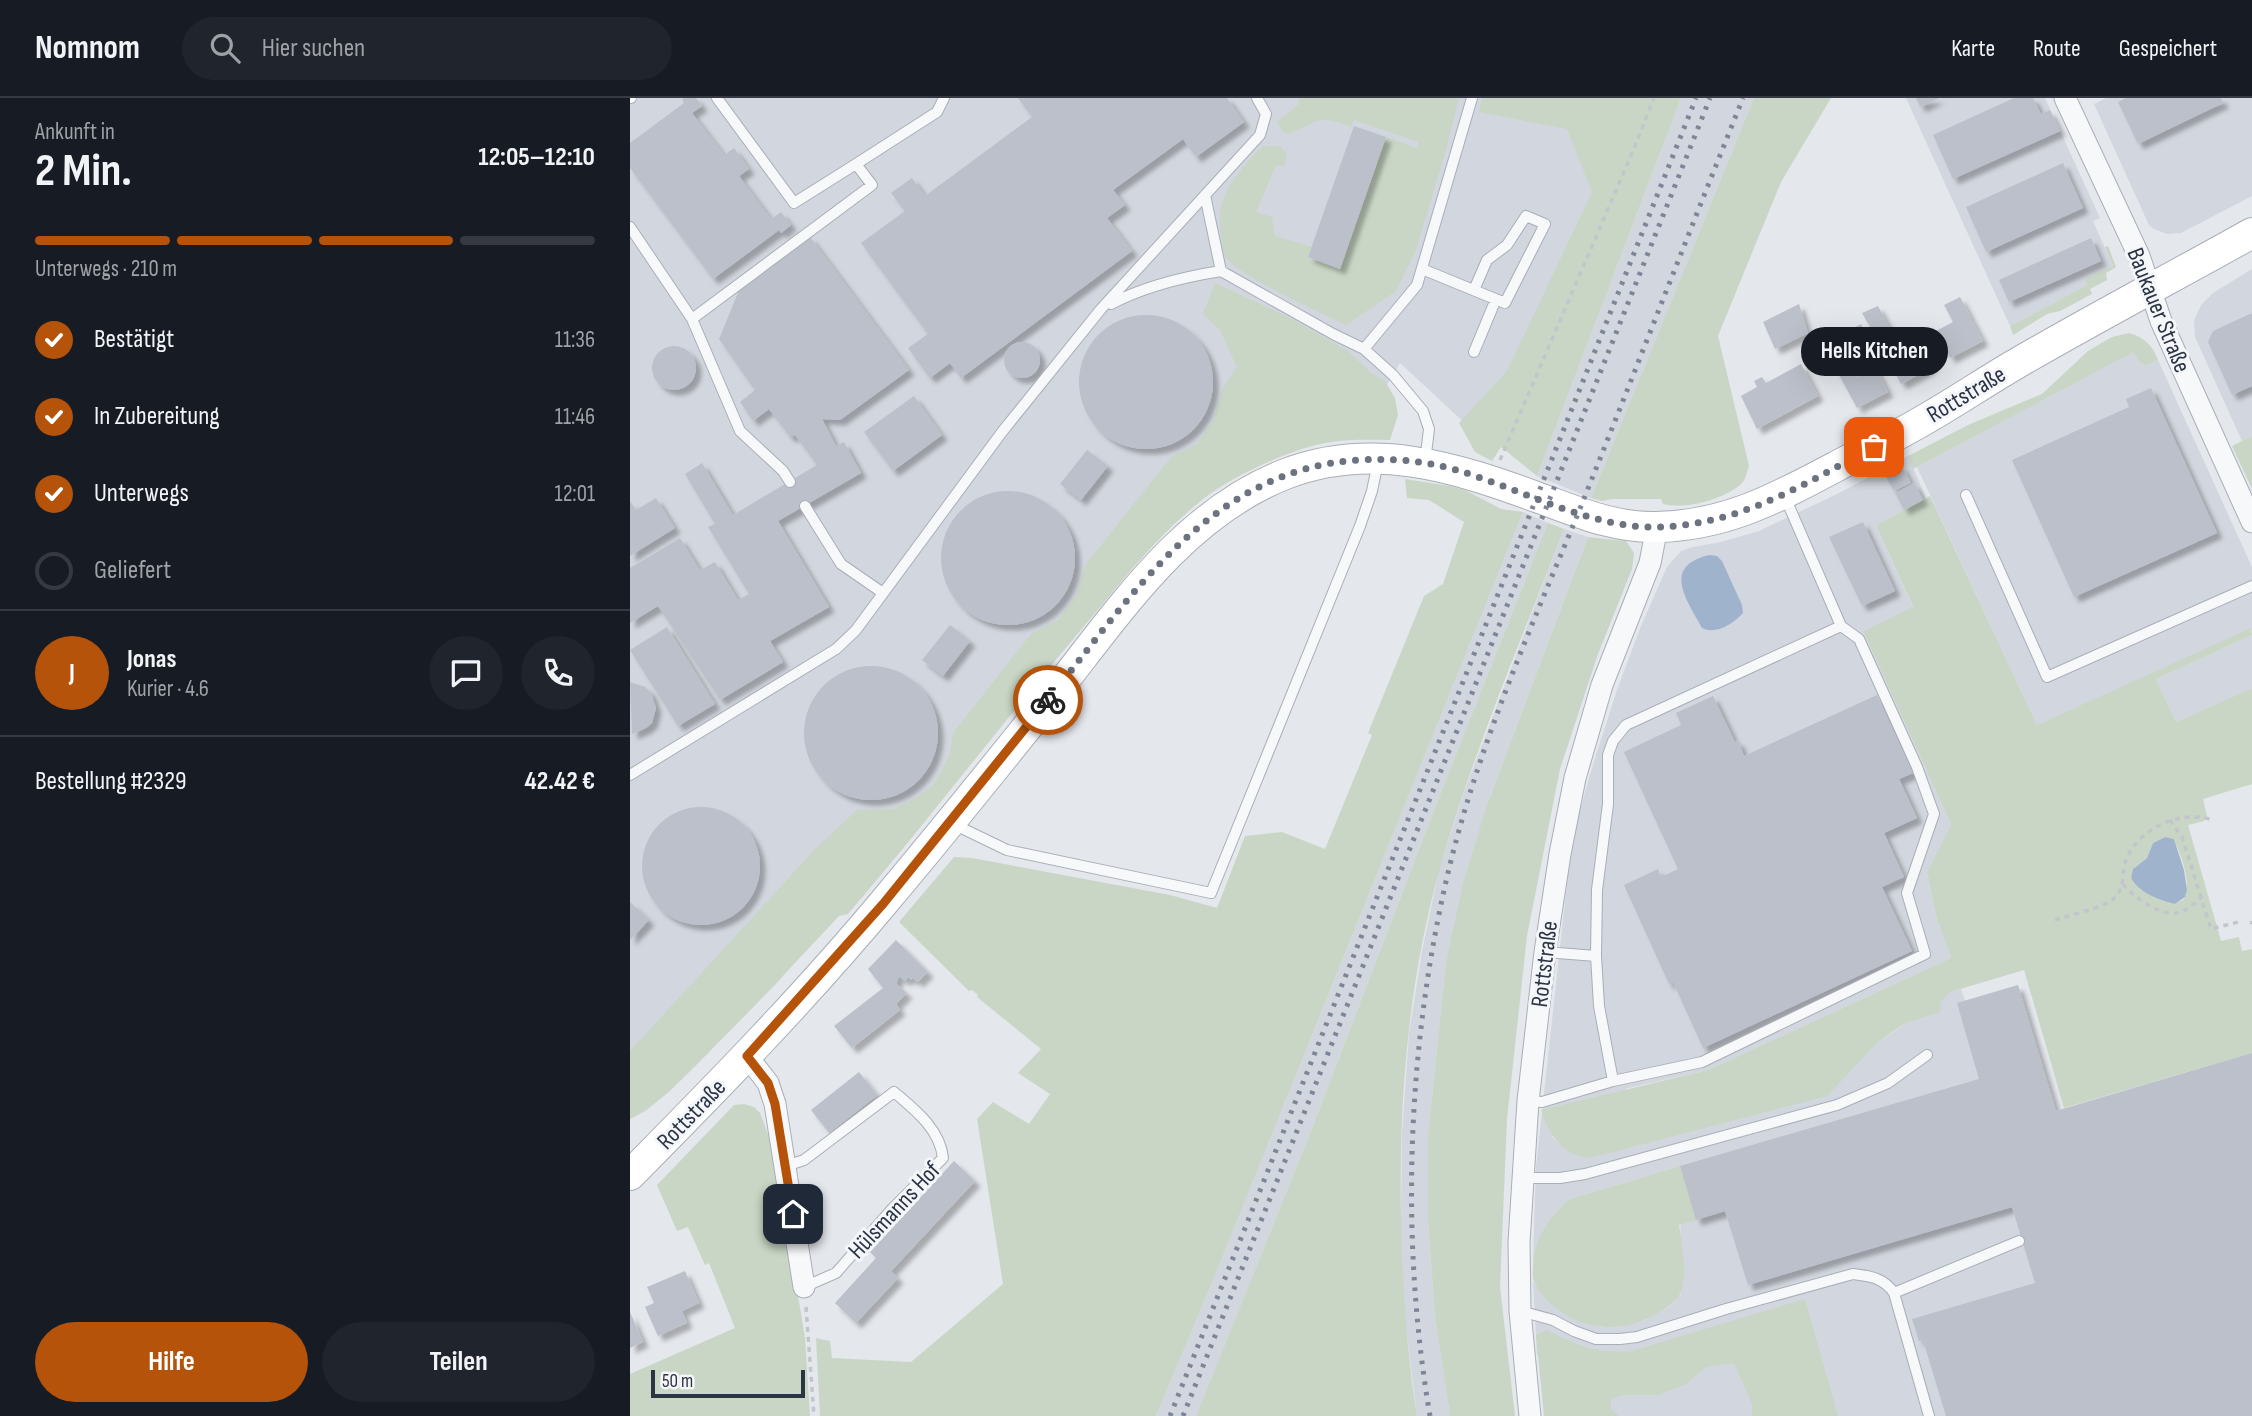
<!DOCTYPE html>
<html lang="de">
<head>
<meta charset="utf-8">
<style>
  :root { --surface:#171b24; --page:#20242c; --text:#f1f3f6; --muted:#9ea1a6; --line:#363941; --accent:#b45309 }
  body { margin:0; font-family:"Sofia Sans Condensed",sans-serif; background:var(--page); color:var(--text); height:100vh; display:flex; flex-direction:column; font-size:26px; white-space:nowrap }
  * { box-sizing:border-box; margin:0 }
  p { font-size:23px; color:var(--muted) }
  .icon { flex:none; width:38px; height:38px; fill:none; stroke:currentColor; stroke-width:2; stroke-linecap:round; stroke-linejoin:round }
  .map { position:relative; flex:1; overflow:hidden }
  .drawer { display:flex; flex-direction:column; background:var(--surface); width:630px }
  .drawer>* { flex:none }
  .scale { position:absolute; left:21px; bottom:18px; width:154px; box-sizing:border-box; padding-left:7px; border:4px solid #2b3445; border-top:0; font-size:19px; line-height:24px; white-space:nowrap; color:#2b3445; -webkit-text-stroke:5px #f4f6f9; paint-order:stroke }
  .pin { position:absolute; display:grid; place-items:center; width:60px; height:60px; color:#fff; margin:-30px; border-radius:14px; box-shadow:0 4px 10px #0006 }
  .courier { position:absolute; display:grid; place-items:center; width:70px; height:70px; margin:-35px; border:5px solid #b45309; border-radius:50%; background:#fff; color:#222; box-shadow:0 2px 9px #0007 }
  .bubble { position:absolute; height:49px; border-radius:24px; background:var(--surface); box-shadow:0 7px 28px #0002; font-size:23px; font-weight:700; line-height:49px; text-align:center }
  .summary em { font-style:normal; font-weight:700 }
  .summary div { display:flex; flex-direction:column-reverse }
  .summary { display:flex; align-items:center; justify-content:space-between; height:119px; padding:0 35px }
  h1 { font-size:46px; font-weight:700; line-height:52px }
  .bar { display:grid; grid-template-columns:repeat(4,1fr); gap:10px 7px; align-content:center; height:84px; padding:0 35px }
  .bar i { height:9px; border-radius:5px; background:var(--line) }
  .bar .active { background:var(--accent) }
  .bar p { grid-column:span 4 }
  .line { display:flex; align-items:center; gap:18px; padding:0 35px; border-top:2px solid var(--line) }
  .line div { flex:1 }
  .round { display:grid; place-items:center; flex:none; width:74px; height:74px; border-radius:37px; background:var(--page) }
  ol { padding:0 35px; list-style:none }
  li { display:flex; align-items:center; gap:21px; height:77px }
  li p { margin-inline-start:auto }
  li .icon { padding:7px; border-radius:50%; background:var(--accent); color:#fff; stroke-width:4 }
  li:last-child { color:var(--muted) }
  li i { width:38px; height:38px; border:4px solid var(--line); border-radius:50% }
  .button { display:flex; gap:14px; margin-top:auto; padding:14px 35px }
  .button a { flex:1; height:80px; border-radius:42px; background:var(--accent); color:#fff; font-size:28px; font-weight:700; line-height:80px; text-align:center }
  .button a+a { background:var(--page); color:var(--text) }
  header { display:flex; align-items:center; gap:42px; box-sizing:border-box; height:98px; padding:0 35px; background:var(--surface); border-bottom:2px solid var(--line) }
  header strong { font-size:33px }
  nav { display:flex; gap:38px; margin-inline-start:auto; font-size:24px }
  .search { width:490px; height:63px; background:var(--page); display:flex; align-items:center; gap:18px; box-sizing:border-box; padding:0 24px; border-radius:38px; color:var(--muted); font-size:26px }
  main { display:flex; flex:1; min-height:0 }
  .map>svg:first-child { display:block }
  .built { fill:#d2d6de }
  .green { fill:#c9d6c5; fill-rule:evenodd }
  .water { fill:#9fb4cc }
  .building { fill:#bbc0ca; filter:url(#shadow) }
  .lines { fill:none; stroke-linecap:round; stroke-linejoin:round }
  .lane-casing { stroke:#a9aeb7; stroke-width:12 }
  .street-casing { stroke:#a9aeb7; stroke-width:23 }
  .secondary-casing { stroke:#a9aeb7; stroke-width:32 }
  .path { stroke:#c2c5cb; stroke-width:3.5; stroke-dasharray:5 5; stroke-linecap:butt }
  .lane { stroke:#f7f8fa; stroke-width:10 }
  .street { stroke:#f7f8fa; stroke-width:21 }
  .secondary { stroke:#fff; stroke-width:30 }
  .rail { stroke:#7d8696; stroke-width:5; stroke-dasharray:3.5 7; stroke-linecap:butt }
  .done { stroke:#6c737f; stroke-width:7; stroke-dasharray:0 12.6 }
  .route { stroke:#b45309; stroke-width:9 }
  .labels { text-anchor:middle; stroke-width:6; stroke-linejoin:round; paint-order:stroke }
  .street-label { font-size:24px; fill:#2b3445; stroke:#f4f6f9 }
</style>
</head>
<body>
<header>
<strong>Nomnom</strong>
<div class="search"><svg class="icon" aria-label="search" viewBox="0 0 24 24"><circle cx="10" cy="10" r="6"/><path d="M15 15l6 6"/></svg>Hier suchen</div>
<nav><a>Karte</a><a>Route</a><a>Gespeichert</a></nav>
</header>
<main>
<section class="drawer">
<div class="summary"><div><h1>2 Min.</h1><p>Ankunft in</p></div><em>12:05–12:10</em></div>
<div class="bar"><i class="active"></i><i class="active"></i><i class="active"></i><i></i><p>Unterwegs · 210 m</p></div>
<ol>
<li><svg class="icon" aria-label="check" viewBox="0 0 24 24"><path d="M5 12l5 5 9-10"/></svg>Bestätigt<p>11:36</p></li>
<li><svg class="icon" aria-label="check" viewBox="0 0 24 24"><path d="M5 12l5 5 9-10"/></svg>In Zubereitung<p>11:46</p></li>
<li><svg class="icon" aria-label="check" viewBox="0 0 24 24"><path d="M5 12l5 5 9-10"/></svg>Unterwegs<p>12:01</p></li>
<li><i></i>Geliefert</li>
</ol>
<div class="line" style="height:126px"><b class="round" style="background:var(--accent);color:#fff">J</b><div><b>Jonas</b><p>Kurier · 4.6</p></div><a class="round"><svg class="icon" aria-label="chat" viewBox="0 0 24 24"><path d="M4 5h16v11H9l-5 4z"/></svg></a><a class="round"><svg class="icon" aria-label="phone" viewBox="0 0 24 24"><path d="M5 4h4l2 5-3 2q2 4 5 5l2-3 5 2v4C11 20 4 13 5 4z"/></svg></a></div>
<div class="line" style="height:91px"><div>Bestellung #2329</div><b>42.42 €</b></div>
<div class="button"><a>Hilfe</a><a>Teilen</a></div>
</section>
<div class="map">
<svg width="1622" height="1318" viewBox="0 0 1622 1318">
  <defs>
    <filter id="shadow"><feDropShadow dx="5.5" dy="5.5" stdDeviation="2" flood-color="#0004"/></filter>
  </defs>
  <rect width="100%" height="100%" fill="#e4e7ec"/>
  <path class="built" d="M0 0H1008L867 316 839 329 770 265 749 300 580 376 147 885 40 993 17 1012 0 1021Z
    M1051 0H1124L961 400 907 378Z
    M1276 0H1415L1470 120 1463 123 1483 168 1455 181 1457 187 1380 228Z
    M1476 0H1622V98L1551 135 1537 136 1524 131 1519 127 1464 6Z
    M1622 171V338L1612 343 1565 239 1564 222 1571 207 1583 195Z
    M1503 253 1510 265 1515 267 1528 262 1622 469V532L1407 627 1287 369Z
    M1278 358 1296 400 1246 427 1283 510 1233 533 1321 726 1297 774 1307 822 1321 860 1078 972 998 990 922 1038 929 1046 950 1058 1246 946 1276 925 1310 914V905L1313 900 1320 894 1331 891 1335 903 1388 887 1426 1013 1622 955V1318H963L907 1257 903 1183 916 1201 935 1216 958 1226 973 1229H988L1016 1222 1040 1208 1051 1196 1050 1068 940 1101 926 1113 915 1128 907 1145 903 1164 906 1069 938 776 949 715 966 657 987 592 1011 528 1037 469 1051 453 1063 449 1091 444 1129 433 1207 396Z
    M893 414 918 425 808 702 681 1033 566 1318H526L586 1175Z
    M934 431 958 439 858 704 816 864 798 1038V1124L805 1218 820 1318H787L775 1221 771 1126 772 1036 779 936 792 853 809 772 834 694Z
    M1622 537V590L1546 624 1526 581Z"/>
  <path class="green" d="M670 0H829L816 52 786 152 766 193 716 227C692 215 607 178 595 158 592 153 592 143 591 137 584 97 608 75 632 48H650L657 56 654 68 646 67 626 114 642 119 645 138 682 149 678 160 710 171 756 39 787 50 789 44 724 22 721 29C687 16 689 23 659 36L652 33 647 24 669 6 668 2Z
    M852 0H1051L907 378 871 349 862 363 845 354 829 325 877 273 962 94 937 31 849 14Z
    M1124 0H1201L1151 84 1088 238 1119 368C1117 373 1116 380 1113 384 1097 401 1055 412 1033 406L1031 401H983L972 403 961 400Z
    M1478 148 1486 169 1476 175 1477 182 1460 191 1462 196 1430 213 1417 216 1383 237 1380 228 1457 187 1455 181 1483 168 1475 149Z
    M585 185 660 220 718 253 741 275 755 283 765 300 768 317 760 342C741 342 721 341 702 344 664 349 602 378 572 402 525 439 488 488 450 533 371 626 298 723 218 816L209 818C167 863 125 908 82 951 56 977 32 1004 0 1021V953L187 749 227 712 263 711 288 699 304 686 320 656 323 635 401 536 428 522 446 498 456 466 541 359 567 346 584 322 592 291 607 269 590 232 573 216Z
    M1499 235C1514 239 1523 248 1528 262L1516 267 1510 265 1503 254 1283 371 1278 358 1338 327 1412 296 1458 253 1482 239Z
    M1622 338V391L1602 348Z
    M775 381 820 388 835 392 871 411 893 414 586 1175 526 1318H190L186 1240 200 1243 202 1260 281 1264 373 1186 347 1021 363 1004 399 1026 420 996 388 975 411 951 347 899 348 897 342 892 339 893 269 824 324 759 342 760 540 797 587 810 615 738 652 734 695 751 742 637 738 635 794 498 813 486 834 424 799 402 777 400Z
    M1300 398 1407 627 1621 530 1622 537 1526 581 1546 624 1622 590V686L1573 701 1577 718 1574 723 1558 727 1591 843 1609 839 1612 853 1622 851V955L1434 1010 1394 872 1320 894 1310 905 1311 914 1276 925 1262 934 1246 946 1197 998 960 1060C933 1059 918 1035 911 1012L1078 972 1321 860 1307 822 1297 774 1321 726 1233 533 1283 509 1246 427ZM1535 739 1544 741C1551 758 1562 784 1554 801L1545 806C1529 802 1509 795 1501 780L1505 769 1517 760 1523 745Z
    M918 425 934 431C891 543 843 654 810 770 774 897 766 1039 773 1170 775 1219 779 1269 787 1318H566L681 1033 808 702Z
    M958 439 996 443 1004 455 1002 471 968 556 930 671 897 838 877 1021 870 1189 885 1318H820L805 1218 798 1124V1038L816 864 834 782 858 704Z
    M114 1006 124 1009 130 1015 144 1052 175 1240 180 1318H0V1276L105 1230 79 1165 75 1167 58 1129 47 1133 27 1087 104 1007Z
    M1050 1068 1066 1122 1049 1127C1052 1145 1059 1184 1048 1200 1016 1231 968 1240 930 1213 920 1206 910 1197 905 1185 902 1181 903 1175 903 1170 903 1142 919 1117 940 1101Z
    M1175 1201 1208 1318H1122V1306L1104 1265 1076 1269 1056 1286 1028 1297H991L981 1301V1311L989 1318H914L906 1237 917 1232C948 1248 967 1256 1002 1253Z"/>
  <path class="water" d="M1079 457 1087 458 1092 463 1112 507 1113 515C1103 526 1086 537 1072 530 1057 502 1031 469 1079 457Z
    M1535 739 1544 741 1554 772 1557 792 1555 799 1545 806C1529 802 1509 795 1501 780L1503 771 1517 760 1523 745Z"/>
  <path class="building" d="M54 0H66L72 8 62 15 94 57 104 50 119 71 109 78 141 121 151 114 161 127 151 135 149 132 83 181 0 70V45L54 5 52 1Z
    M388 0H597L614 24 566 59 553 41 483 92 495 107 477 120 502 153 331 280 320 265 300 280 278 250 298 236 231 145 275 113 261 95 282 80 295 98 402 19Z
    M1286 0H1309L1290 9Z
    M1384 0H1403L1411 16 1420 12 1430 33 1323 81 1303 37Z
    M1496 0H1591L1593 5 1508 46 1488 4Z
    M724 28 756 39 710 171 678 159Z
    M1433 65 1453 110 1356 154 1336 109Z
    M180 139 279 272 210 322 192 321 206 348 214 344 231 375 148 423 199 509 140 543 153 564 90 602 28 508 0 525V470L50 440 70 472 85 464 108 502 119 496 78 429 85 426 55 376 72 365 103 417 187 367 165 337 160 339 139 311 123 323 110 304 125 292 89 241 110 190Z
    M1461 140 1471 163 1379 204 1369 182Z
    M1330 199 1353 243 1320 260 1306 233 1323 224 1314 207Z
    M1169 206 1178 235 1145 251 1133 224Z
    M1248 208 1260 231 1246 239 1232 215Z
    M1622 215V288L1602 297 1578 244 1583 233Z
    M449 284a67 67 0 1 1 134 0a67 67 0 1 1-134 0Z
    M1231 226 1239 240 1232 244 1224 230Z
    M1283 236 1301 270 1271 286 1253 252 1263 246 1261 242 1269 238 1272 242Z
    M374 262a18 18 0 1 1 36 0a18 18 0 1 1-36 0Z
    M22 270a22 22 0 1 1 44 0a22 22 0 1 1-44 0Z
    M1214 257 1226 280 1245 269 1258 294 1227 310 1202 264Z
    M1171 266 1188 298 1127 331 1111 298 1127 289 1124 283 1132 279 1136 285Z
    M1521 290 1587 435 1444 499 1382 362 1499 309 1496 301Z
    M284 298 312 337 263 373 234 334Z
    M457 352 478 368 451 402 430 386Z
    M1272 368 1281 385 1264 393 1255 377Z
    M1284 385 1293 402 1274 412 1265 395Z
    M311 460a67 67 0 1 1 134 0a67 67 0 1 1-134 0Z
    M26 400 45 430 0 458V403L6 412Z
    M1233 424 1265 493 1232 508 1199 439Z
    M320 527 340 543 313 578 292 562Z
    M37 529 85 606 48 628 0 552Z
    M174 635a67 67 0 1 1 134 0a67 67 0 1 1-134 0Z
    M0 584 15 589 21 595 26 610 22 625 16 630 2 636Z
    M1247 597 1283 675 1269 681 1287 720 1254 735 1274 779 1252 789 1282 853 1073 950 1043 884 1039 886 994 787 1028 771 1031 779 1048 771 994 654 1051 627 1046 615 1083 598 1105 644 1108 642 1114 658Z
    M12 768a59 59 0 1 1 118 0a59 59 0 1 1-118 0Z
    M0 804 19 822 0 842Z
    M266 842 298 874 288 884 283 880 281 882 278 879 275 883 269 878 266 886 277 895 266 906 270 912 222 950 204 928 253 890 238 871Z
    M1388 887 1426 1013 1622 955V1318H1316L1293 1242 1289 1243 1282 1221 1405 1185 1382 1109 1118 1187 1095 1113 1066 1122 1050 1068 1349 981 1327 905Z
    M229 974 247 997 199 1035 181 1012Z
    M324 1063 345 1083 261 1173 268 1180 226 1225 205 1205 246 1160 240 1154Z
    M55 1173 69 1205 52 1213 57 1225 28 1238 15 1209 24 1205 17 1189Z
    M0 1214 13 1244 0 1250Z"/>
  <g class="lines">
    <g class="lane-casing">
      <path id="lane" d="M0 0H1
        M87 0 164 105 226 66
        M575 97 591 173 703 236 734 251 763 277 793 313 799 331 795 364
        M0 129 62 221 110 333 153 373 160 384
        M792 171 875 205 915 126 896 118 877 147 857 162 844 192
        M481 206C515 188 553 179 591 173
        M62 221 242 87 226 66 307 14 314 0
        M734 251 787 187 842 0
        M844 254 866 201
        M1336 397 1417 579 1622 488
        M175 408 211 466 253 495
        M0 677 206 551 226 532 372 334 471 211 630 37 636 16 627 0
        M321 725 377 752 581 795 730 428 742 393 748 364
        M915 854 966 858
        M983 983 1072 964 1295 856 1277 795 1304 716 1287 669 1229 541 1211 528
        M898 1003 912 1004 983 983 969 908 966 858 967 792 978 706V657L983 643 996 627 1211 528 1155 399
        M156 1068 174 1062 264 994C285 1012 310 1031 313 1060L262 1111 206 1175 174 1189
        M891 1080H930L955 1076 1207 1007 1258 985 1297 957
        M1264 1195 1389 1143
        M890 1213 923 1222 944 1233 966 1241H990L1007 1239 1096 1211 1223 1176C1240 1178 1254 1180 1264 1195L1299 1318"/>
    </g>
    <g class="street-casing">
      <path id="street" d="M1435 0 1509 158 1531 223 1622 424
        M117 958 138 985 145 1006 174 1189
        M900 1318 890 1213 889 1144 898 1003 915 854 930 756 945 680 972 587 1020 465 1027 429"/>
    </g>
    <g class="secondary-casing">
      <path id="secondary" d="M0 1077C88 988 175 899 255 803 312 735 367 667 422 598 488 515 551 418 653 377 741 342 825 369 909 400 948 414 984 430 1026 429 1095 428 1147 400 1207 368 1233 354 1261 341 1287 326 1323 306 1356 283 1391 263 1467 219 1545 178 1622 135"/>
    </g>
    <path class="path" d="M870 362 1003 53 1024 0
      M1540 722 1552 739 1581 831 1612 823
      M1493 786C1503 799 1530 818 1547 815 1557 813 1564 806 1571 800
      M1425 822C1439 817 1472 810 1482 802 1496 792 1491 776 1496 762 1509 730 1550 711 1583 722
      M1621 823 1622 826
      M176 1209 184 1318"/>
    <use href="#lane" class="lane"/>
    <use href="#street" class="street"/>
    <use href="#secondary" class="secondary"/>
    <path class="rail" d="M540 1318 1066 0
      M553 1318 1080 0
      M800 1318C770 1142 777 949 818 775 847 652 899 534 947 418 1003 279 1057 139 1113 0"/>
  </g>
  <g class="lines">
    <path class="done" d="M418 602C502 497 582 370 730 362 765 360 797 363 830 373 892 392 964 431 1028 429 1110 427 1174 386 1244 349"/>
    <path class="route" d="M163 1116 145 1006 138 985 117 958 253 806 418 602"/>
  </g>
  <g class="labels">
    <g class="street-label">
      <text transform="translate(1529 212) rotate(68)" y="8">Baukauer Straße</text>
      <text transform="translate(1336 296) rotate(-31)" y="8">Rottstraße</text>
      <text transform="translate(914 866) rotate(-83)" y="8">Rottstraße</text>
      <text transform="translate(61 1016) rotate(-46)" y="8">Rottstraße</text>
      <text transform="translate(264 1112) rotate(-47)" y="8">Hülsmanns Hof</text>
    </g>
  </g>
</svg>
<div class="scale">50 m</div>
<div class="pin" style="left:1244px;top:349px;background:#ea580c"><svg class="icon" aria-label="bag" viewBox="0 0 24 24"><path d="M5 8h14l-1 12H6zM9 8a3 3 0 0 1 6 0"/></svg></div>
<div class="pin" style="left:163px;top:1116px;background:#1f2937"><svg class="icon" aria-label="home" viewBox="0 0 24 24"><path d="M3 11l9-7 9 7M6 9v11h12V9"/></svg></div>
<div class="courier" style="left:418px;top:602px"><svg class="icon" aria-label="bike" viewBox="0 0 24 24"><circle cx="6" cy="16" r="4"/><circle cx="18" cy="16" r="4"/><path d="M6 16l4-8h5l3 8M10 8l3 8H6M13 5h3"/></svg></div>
<div class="bubble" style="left:1171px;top:229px;width:147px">Hells Kitchen</div>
</div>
</main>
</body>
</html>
